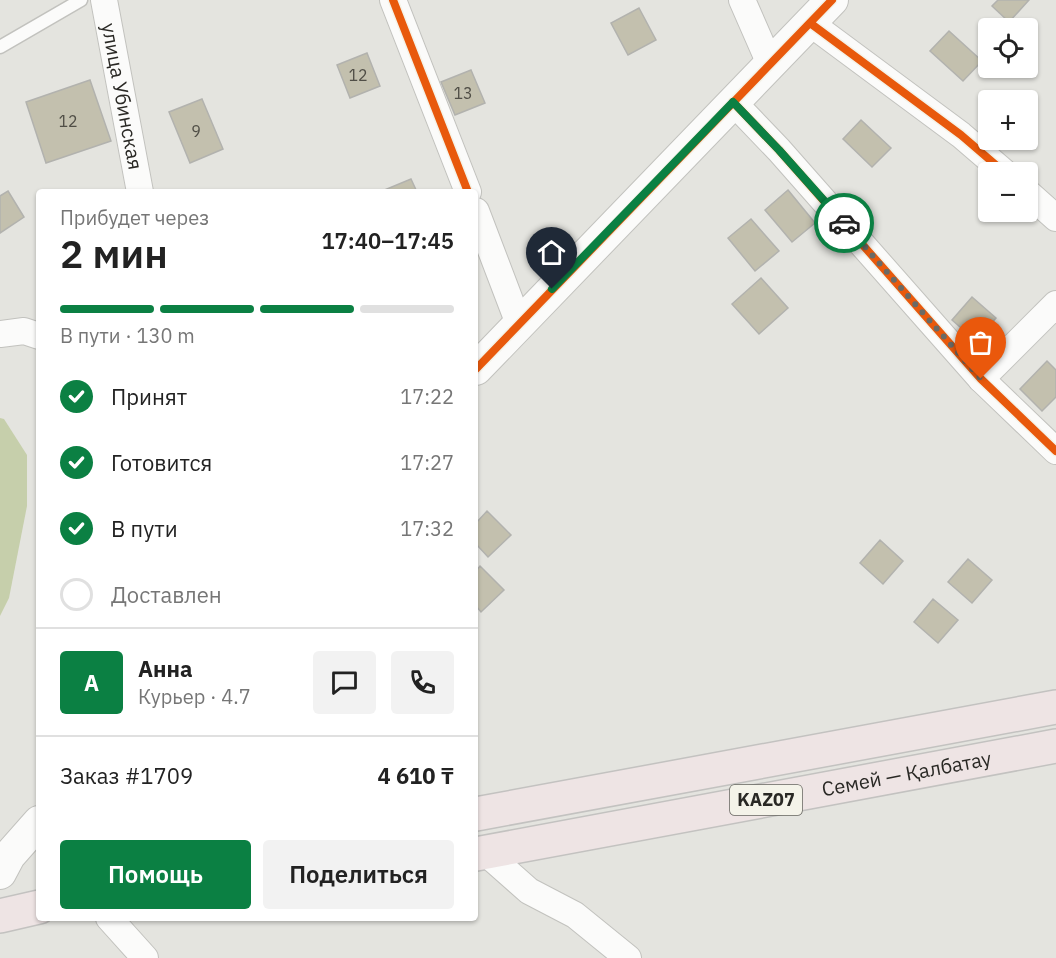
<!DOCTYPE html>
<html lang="ru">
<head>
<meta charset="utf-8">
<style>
  :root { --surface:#fff; --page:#f2f2f2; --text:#222; --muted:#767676; --line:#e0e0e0; --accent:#0b8043 }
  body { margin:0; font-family:"IBM Plex Sans",sans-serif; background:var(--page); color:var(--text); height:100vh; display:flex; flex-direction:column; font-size:22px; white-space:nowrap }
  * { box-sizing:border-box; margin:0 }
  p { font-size:20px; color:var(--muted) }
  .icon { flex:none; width:33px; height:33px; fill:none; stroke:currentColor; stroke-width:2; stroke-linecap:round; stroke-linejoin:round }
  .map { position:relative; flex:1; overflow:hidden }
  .side { position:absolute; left:36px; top:189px; width:442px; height:732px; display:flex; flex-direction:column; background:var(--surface); border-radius:6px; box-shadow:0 2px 4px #0004 }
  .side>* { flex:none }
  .tools { position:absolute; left:978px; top:18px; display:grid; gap:12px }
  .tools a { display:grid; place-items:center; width:60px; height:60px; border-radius:6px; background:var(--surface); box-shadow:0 2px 4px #0004; font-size:30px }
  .pin { position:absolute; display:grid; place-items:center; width:51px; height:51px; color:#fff; margin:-62px -26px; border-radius:50% 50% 50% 0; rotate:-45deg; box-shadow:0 0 6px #0007 }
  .pin .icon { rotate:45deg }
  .courier { position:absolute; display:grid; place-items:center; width:60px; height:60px; margin:-30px; border:4px solid #0b8043; border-radius:50%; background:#fff; color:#222; box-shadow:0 2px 8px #0007 }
  .overview em { font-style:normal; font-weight:600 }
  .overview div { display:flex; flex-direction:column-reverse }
  .overview { display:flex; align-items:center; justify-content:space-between; height:102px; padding:0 24px }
  h1 { font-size:39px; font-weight:600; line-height:45px }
  .bar { display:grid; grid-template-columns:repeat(4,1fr); gap:9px 6px; align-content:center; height:72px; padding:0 24px }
  .bar i { height:8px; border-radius:4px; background:var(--line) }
  .bar .current { background:var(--accent) }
  .bar p { grid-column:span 4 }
  .line { display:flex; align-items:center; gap:15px; padding:0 24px; border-top:2px solid var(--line) }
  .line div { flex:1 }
  .round { display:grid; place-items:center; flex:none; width:63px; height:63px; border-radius:6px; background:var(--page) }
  ol { padding:0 24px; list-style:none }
  li { display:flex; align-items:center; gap:18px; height:66px }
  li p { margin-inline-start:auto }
  li .icon { padding:6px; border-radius:50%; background:var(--accent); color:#fff; stroke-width:4 }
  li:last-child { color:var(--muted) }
  li i { width:33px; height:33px; border:3px solid var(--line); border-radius:50% }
  .action { display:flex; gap:12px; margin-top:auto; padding:12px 24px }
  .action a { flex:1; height:69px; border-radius:6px; background:var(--accent); color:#fff; font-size:24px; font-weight:600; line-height:69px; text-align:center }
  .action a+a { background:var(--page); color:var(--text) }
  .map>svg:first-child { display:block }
  .green { fill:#c6cfab }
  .building { fill:#c3c0ae; stroke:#b2b2ae; stroke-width:1.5 }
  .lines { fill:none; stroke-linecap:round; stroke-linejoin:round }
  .service-casing { stroke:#c2c2be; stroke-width:15 }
  .minor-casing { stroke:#c2c2be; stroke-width:28 }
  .tertiary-casing { stroke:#c2c2be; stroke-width:34 }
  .trunk-casing { stroke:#c3c2c0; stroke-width:36 }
  .service { stroke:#fbfbfa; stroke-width:12 }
  .minor { stroke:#fbfbfa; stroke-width:26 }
  .tertiary { stroke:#fbfbfa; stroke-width:32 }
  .trunk { stroke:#eee4e4; stroke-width:33 }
  .cycleway-casing { stroke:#f4f3e9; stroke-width:11 }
  .cycleway { stroke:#e8590c; stroke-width:8 }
  .done { stroke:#6a6a65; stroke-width:6; stroke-dasharray:0 10.8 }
  .route { stroke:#0b8043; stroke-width:8 }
  .labels { text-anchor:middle; stroke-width:5; stroke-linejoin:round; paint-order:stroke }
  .number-label { font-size:16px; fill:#504e46 }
  .shield { fill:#f4f3e9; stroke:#66655f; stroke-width:1.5 }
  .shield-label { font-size:18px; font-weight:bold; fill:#292824 }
  .street-label { font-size:20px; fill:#292824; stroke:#f4f3e9 }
</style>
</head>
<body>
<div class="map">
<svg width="1056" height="958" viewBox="0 0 1056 958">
  <rect width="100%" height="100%" fill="#e4e4df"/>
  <path class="green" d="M0 418 4 419 27 455V506L9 598 0 616Z"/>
  <path class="building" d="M998 0H1029L1009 22 992 6Z
    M639 8 656 40 628 55 611 23Z
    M949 31 982 61 963 81 930 51Z
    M367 53 380 86 350 98 337 65Z
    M471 70 485 103 455 115 441 82Z
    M90 80 111 141 46 163 26 102Z
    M202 99 223 149 190 163 169 112Z
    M861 120 891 148 872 167 843 139Z
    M411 179 417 192H382V191Z
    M788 190 815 223 792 242 765 210Z
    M8 191 24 217 0 233V196Z
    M751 219 779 251 755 271 728 238Z
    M761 278 788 308 759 334 732 304Z
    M972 297 996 318 976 341 952 320Z
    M1047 361 1056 370V397L1042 411 1020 389Z
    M487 511 511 535 488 557 476 544V523Z
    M880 540 903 561 883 584 860 563Z
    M968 559 992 580 972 603 948 582Z
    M480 566 504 590 481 612 476 606V571Z
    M933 599 958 620 938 643 914 622Z"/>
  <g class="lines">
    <g class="service-casing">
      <path id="service" d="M0 47 81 0"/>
    </g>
    <g class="minor-casing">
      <g id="minor">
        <path id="s1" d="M104 0 140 192"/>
        <path d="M393 0 468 192"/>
        <path d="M742 0 770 64"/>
        <path d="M810 23 961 135 1004 172"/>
        <path d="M733 102 779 150 981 379 1056 451"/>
        <path d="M1028 193 1056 218"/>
        <path d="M476 211 519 324"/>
        <path d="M0 334 24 331 39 336"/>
        <path d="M981 379 1056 304"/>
        <path d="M486 853 529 891 575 915 628 958"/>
        <path d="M109 918 145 958"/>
      </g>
    </g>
    <g class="tertiary-casing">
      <path id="tertiary" d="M476 369 832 0
        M0 873 9 856 39 822"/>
    </g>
    <g class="trunk-casing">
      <g id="trunk">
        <path d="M476 814 1056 707"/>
        <path id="s2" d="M476 854 1056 746"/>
        <path d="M0 916 39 907"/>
      </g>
    </g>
    <use href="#service" class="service"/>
    <use href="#minor" class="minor"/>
    <use href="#tertiary" class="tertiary"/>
    <use href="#trunk" class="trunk"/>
    <g class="cycleway-casing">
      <path id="cycleway" d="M393 0 468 192
        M810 23 961 135 1004 172
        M733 102 779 150 981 379 1056 451
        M476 369 832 0"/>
    </g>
    <use href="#cycleway" class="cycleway"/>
  </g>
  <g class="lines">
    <path class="done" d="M844 223 981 379"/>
    <path class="route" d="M552 289 733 102 779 150 844 223"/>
  </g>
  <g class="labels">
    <g class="number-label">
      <text x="358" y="81">12</text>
      <text x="463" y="99">13</text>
      <text x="68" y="127">12</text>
      <text x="196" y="137">9</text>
    </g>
    <rect class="shield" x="730" y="785" width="72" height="30" rx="4.5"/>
    <g class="shield-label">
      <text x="766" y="806">KAZ07</text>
    </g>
    <g class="street-label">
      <text dy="7" stroke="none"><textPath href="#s1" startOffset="98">улица Убинская</textPath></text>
      <text dy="7" stroke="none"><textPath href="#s2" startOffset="438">Семей — Қалбатау</textPath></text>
    </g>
  </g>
</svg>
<div class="tools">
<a><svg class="icon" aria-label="locate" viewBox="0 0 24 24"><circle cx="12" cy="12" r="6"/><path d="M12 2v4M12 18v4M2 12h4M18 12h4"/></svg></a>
<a>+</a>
<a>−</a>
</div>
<div class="pin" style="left:981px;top:379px;background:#ea580c"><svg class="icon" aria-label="bag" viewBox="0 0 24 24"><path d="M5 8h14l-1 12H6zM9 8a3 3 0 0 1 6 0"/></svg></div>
<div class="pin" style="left:552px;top:289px;background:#1f2937"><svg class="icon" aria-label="home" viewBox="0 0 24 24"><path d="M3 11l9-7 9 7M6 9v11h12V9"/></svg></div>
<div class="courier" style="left:844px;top:223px"><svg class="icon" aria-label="car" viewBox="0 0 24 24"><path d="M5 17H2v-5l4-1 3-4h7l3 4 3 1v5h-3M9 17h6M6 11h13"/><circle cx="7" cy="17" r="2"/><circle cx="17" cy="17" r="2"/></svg></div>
<section class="side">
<div class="overview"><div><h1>2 мин</h1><p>Прибудет через</p></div><em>17:40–17:45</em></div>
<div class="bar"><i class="current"></i><i class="current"></i><i class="current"></i><i></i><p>В пути · 130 m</p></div>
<ol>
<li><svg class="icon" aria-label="check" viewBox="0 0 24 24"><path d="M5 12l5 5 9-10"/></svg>Принят<p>17:22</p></li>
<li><svg class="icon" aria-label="check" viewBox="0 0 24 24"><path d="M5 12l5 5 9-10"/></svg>Готовится<p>17:27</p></li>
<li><svg class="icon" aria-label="check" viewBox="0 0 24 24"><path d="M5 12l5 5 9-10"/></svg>В пути<p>17:32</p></li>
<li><i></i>Доставлен</li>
</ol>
<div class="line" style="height:108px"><b class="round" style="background:var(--accent);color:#fff">А</b><div><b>Анна</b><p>Курьер · 4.7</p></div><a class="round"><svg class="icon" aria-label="chat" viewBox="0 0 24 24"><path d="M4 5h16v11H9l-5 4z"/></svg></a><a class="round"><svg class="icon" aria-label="phone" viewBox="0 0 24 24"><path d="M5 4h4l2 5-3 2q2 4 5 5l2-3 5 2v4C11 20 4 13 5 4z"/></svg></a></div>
<div class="line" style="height:78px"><div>Заказ #1709</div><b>4 610 ₸</b></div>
<div class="action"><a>Помощь</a><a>Поделиться</a></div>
</section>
</div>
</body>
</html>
